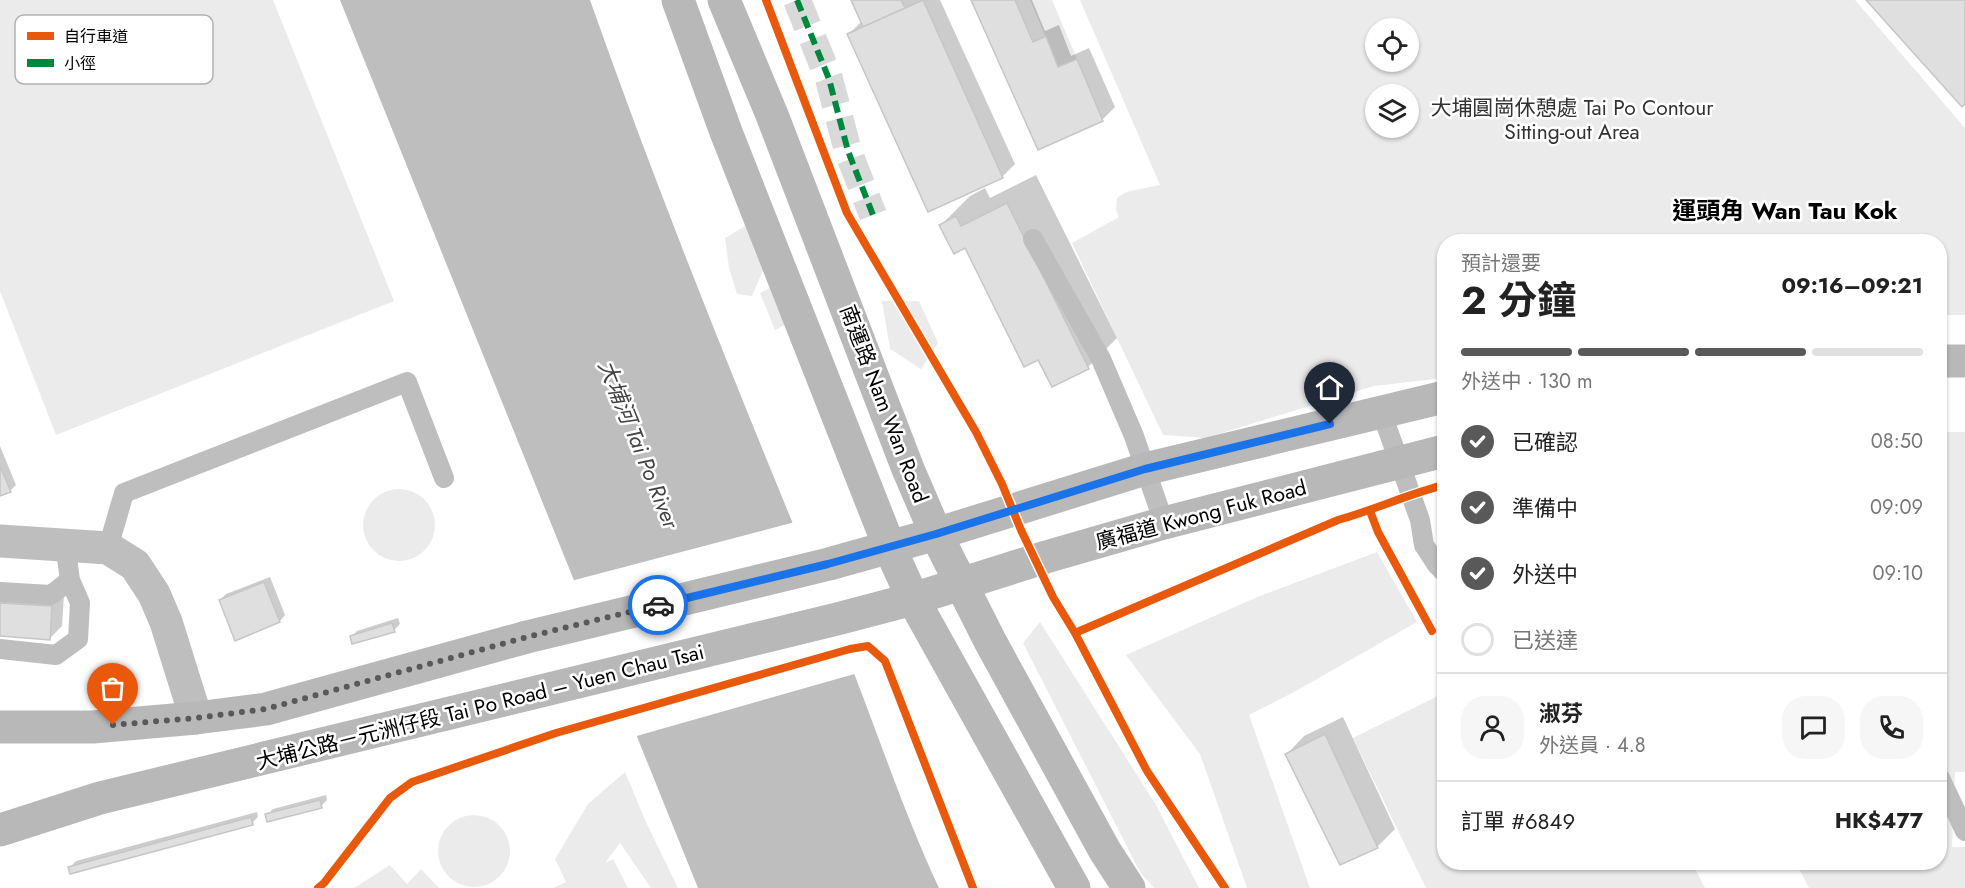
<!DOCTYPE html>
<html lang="zh-TW">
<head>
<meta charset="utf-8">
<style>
  :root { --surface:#fff; --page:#f6f6f6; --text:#222; --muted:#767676; --line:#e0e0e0; --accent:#595959 }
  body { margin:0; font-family:Jost,"Noto Sans TC",sans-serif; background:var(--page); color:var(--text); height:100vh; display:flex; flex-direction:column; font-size:22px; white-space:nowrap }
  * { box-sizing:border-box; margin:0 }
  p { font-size:20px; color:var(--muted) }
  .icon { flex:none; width:33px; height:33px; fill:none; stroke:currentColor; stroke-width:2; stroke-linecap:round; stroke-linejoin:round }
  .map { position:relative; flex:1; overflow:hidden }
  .panel { position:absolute; left:1437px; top:234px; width:510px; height:636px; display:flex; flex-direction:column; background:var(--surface); border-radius:24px; box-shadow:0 2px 4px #0004 }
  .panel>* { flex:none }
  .tools { position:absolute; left:1365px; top:18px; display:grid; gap:12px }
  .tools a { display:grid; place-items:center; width:54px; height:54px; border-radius:50%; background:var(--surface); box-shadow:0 2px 4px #0004; font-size:30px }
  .pin { position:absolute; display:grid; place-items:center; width:51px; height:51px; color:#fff; margin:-62px -26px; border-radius:50% 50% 50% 0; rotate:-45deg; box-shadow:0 0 6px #0007 }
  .pin .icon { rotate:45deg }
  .courier { position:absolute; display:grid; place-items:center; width:60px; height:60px; margin:-30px; border:4px solid #1a73e8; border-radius:50%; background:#fff; color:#222; box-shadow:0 2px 8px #0007 }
  .headline em { font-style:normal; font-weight:700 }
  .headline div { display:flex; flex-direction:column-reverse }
  .headline { display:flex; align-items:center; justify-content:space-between; height:102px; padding:0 24px }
  h1 { font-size:39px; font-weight:700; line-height:45px }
  .bar { display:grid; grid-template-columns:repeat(4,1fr); gap:9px 6px; align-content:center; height:72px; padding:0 24px }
  .bar i { height:8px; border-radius:4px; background:var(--line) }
  .bar .current { background:var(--accent) }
  .bar p { grid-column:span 4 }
  .line { display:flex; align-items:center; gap:15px; padding:0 24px; border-top:2px solid var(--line) }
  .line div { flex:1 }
  .round { display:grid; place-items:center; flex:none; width:63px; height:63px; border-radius:24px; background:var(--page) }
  ol { padding:0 24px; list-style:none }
  li { display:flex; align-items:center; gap:18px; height:66px }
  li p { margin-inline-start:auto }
  li .icon { padding:6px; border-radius:50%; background:var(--accent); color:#fff; stroke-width:4 }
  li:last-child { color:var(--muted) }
  li i { width:33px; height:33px; border:3px solid var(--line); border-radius:50% }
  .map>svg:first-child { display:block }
  .green { fill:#ebebeb; fill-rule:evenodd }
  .water { fill:#bebebe }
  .pier { fill:#fff }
  .shadow { fill:#0003 }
  .building { fill:#dfdfdf; stroke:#c6c6c6; stroke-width:1.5 }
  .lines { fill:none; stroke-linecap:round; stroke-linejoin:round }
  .pedestrian-tunnel { stroke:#d9d9d9; stroke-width:28; stroke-dasharray:28 14; stroke-linecap:butt }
  .service { stroke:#bebebe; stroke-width:20 }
  .minor { stroke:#bebebe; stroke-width:33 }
  .secondary { stroke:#b8b8b8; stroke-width:33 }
  .quiet { stroke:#00873e; stroke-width:6; stroke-dasharray:12 6; stroke-linecap:butt }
  .cycleway-casing { stroke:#fff; stroke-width:11 }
  .cycleway { stroke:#e8590c; stroke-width:8 }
  .done { stroke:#595959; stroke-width:6; stroke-dasharray:0 10.8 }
  .route { stroke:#1a73e8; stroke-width:8 }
  .labels { text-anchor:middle; stroke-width:5; stroke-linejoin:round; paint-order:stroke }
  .park-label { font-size:21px; fill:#323232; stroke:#fff }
  .street-label { font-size:21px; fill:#000; stroke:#fff }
  .water-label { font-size:22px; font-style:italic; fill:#434343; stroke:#fff }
  .quarter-label { font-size:24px; font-weight:bold; fill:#000; stroke:#fff }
  .key { fill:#fff; stroke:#b2b2b2; stroke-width:1.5 }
  .key-label { font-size:16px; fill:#000 }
</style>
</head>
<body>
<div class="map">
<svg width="1965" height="888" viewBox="0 0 1965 888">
  <rect width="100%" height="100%" fill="#fff"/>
  <path class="green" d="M0 0H273L394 301 56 435 0 291Z
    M1030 0H1052L1077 59 1058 67Z
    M1080 0H1855L1965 128V315H1940V242H1444V378L1374 386 1206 438 1163 435 1072 243 1119 217 1116 210 1117 198 1126 192 1160 185ZM1376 28H1408V62H1376ZM1376 94H1408V128H1376Z
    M745 226 767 261 752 296 737 294 729 268 725 238Z
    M791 277 811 311 775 330 760 293Z
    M882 301H919L938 343 921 369 890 349Z
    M1940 432H1965V772H1955L1952 847H1965V888H1809L1796 863 1940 862Z
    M363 525a36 36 0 1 1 72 0a36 36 0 1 1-72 0Z
    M1377 552 1417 622 1296 691 1249 715 1310 888H1247L1200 754 1126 655 1255 598Z
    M1040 622 1156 805 1199 888H1154L1140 872 1023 643Z
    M1444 693V862L1692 863 1705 888H1426L1353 738Z
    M625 772 646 822 678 888H651L620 843 605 863 613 859 628 888H553L566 882 555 859 588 804Z
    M438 851a36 36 0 1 1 72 0a36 36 0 1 1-72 0Z
    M390 865 407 884 421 869 439 888H354Z"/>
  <path class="water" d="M340 0H590C666 216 753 427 840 638 874 721 901 807 939 888H698Z"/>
  <path class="pier" d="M795 522 858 673 633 737 571 581Z"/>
  <path class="shadow" d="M852 0H940L1015 164 1002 177 849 34 862 21Z
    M973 0H1032L1045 31 1059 25 1071 56 1089 48 1115 107 1103 119 1038 148Z
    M1036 175 1117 338 1088 367 1052 385 1039 358 966 246 941 225 970 196 985 188 990 198Z
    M0 446 16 485 10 491 0 495Z
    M270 577 285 615 280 621 220 600 226 594Z
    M0 591 64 594 62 626 49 639 0 635Z
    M398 618 400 624 394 630 351 637 357 631Z
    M1343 717 1395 829 1377 847 1287 754 1304 736Z
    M326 795 327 800 321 806 267 815 273 809Z
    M257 812 258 817 252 823 70 867 76 861Z"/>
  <path class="building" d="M851 0H901L905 8 863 27Z
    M923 0 1003 178 928 212 847 34Z
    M971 0H1015L1033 42 1046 36 1058 67 1077 59 1103 121 1038 150Z
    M1866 0H1965V104L1962 107Z
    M1007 203 1089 369 1052 387 1038 360 1024 367 965 248 954 254 939 225 956 216 961 226Z
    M0 466 11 492 0 496Z
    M264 582 280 622 235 641 219 600Z
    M0 603 52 606 50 640 0 636Z
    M392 623 395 632 352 644 350 636Z
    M1325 734 1378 848 1340 865 1285 754Z
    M320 800 322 808 267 822 265 814Z
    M251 817 253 825 70 874 68 867Z"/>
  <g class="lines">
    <path class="pedestrian-tunnel" d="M797 0 829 79 848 151 873 215"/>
    <path class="service" d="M1033 239 1101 359 1134 436 1164 523
      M1381 411 1420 520 1424 545 1437 565 1444 572
      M108 548 124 493 407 382 444 478
      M0 592 51 595 70 580
      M0 649 56 655 78 639 80 603 70 580 65 544
      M1940 778 1965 831"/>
    <path class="minor" d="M0 541 108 548 135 565 154 594 166 622 196 718"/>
    <path class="secondary" d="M678 0 726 132 889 546 913 599 1074 888
      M724 0 772 115 908 469 936 534 990 641 1105 851 1129 888
      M1940 361H1965
      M0 727H93L196 718 266 709 527 637 829 564 936 534 1145 469 1444 397
      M0 830 100 798 837 619 913 599 1046 557 1164 523 1444 451"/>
    <path class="quiet" d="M797 0 829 79 848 151 873 215"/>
    <g class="cycleway-casing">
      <path id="cycleway" d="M766 0 847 213 976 432 1002 484 1021 530 1053 597 1075 633 1147 771 1225 888
        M1370 511 1378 532 1432 631
        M1075 633 1338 520C1374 510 1408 494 1444 485
        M318 888 324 883 390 798 412 782 556 733 850 649 868 646 885 661 973 888"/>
    </g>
    <use href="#cycleway" class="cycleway"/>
  </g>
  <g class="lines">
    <path class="done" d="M113 725 196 718 266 709 527 637 658 605"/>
    <path class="route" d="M658 605 828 564 936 534 1145 469 1330 424"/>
  </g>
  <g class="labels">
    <g class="park-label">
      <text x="1572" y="115">大埔圓崗休憩處 Tai Po Contour<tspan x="1572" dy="24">Sitting-out Area</tspan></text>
    </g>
    <g class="street-label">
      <text transform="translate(884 404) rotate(69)" y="7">南運路 Nam Wan Road</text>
      <text transform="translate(1201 515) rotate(-15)" y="7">廣福道 Kwong Fuk Road</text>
      <text transform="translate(480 707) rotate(-14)" y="7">大埔公路－元洲仔段 Tai Po Road – Yuen Chau Tsai</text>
    </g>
    <g class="water-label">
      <text transform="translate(639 444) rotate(68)" y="8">大埔河 Tai Po River</text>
    </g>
    <g class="quarter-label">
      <text x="1785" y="219">運頭角 Wan Tau Kok</text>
    </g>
  </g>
  <rect x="15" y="15" width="198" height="69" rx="9" class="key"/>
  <rect x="27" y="32" width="27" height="8" fill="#e8590c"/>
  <rect x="27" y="59" width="27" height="8" fill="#00873e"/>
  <g class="key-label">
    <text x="64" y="42">自行車道</text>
    <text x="64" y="69">小徑</text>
  </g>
</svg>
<div class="tools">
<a><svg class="icon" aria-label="locate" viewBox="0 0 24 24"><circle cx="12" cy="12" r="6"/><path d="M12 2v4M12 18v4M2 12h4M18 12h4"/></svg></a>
<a><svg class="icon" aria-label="layers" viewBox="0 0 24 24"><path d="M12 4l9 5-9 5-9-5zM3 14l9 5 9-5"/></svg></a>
</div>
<div class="pin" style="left:113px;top:725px;background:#ea580c"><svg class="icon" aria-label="bag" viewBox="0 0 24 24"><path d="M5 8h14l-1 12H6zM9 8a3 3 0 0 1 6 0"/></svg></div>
<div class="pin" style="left:1330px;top:424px;background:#1f2937"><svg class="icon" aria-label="home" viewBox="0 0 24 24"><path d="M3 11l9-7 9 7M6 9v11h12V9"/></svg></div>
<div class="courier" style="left:658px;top:605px"><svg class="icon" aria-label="car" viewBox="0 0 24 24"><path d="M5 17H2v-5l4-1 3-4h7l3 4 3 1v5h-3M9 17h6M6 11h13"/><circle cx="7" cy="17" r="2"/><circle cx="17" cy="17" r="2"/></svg></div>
<section class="panel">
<div class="headline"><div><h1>2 分鐘</h1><p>預計還要</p></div><em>09:16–09:21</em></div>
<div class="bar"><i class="current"></i><i class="current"></i><i class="current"></i><i></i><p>外送中 · 130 m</p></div>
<ol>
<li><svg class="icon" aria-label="check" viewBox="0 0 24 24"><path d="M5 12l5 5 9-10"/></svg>已確認<p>08:50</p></li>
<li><svg class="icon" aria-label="check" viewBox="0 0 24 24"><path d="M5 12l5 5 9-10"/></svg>準備中<p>09:09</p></li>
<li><svg class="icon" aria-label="check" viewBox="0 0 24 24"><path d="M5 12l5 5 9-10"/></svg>外送中<p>09:10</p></li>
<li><i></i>已送達</li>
</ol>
<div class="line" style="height:108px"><a class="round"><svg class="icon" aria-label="person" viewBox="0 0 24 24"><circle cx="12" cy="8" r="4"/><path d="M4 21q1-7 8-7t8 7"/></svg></a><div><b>淑芬</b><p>外送員 · 4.8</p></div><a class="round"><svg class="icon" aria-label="chat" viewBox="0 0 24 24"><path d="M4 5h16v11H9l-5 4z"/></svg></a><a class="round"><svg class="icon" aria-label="phone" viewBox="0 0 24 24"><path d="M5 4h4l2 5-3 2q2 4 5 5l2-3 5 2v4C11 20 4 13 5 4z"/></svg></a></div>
<div class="line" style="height:78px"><div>訂單 #6849</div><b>HK$477</b></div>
</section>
</div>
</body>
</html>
